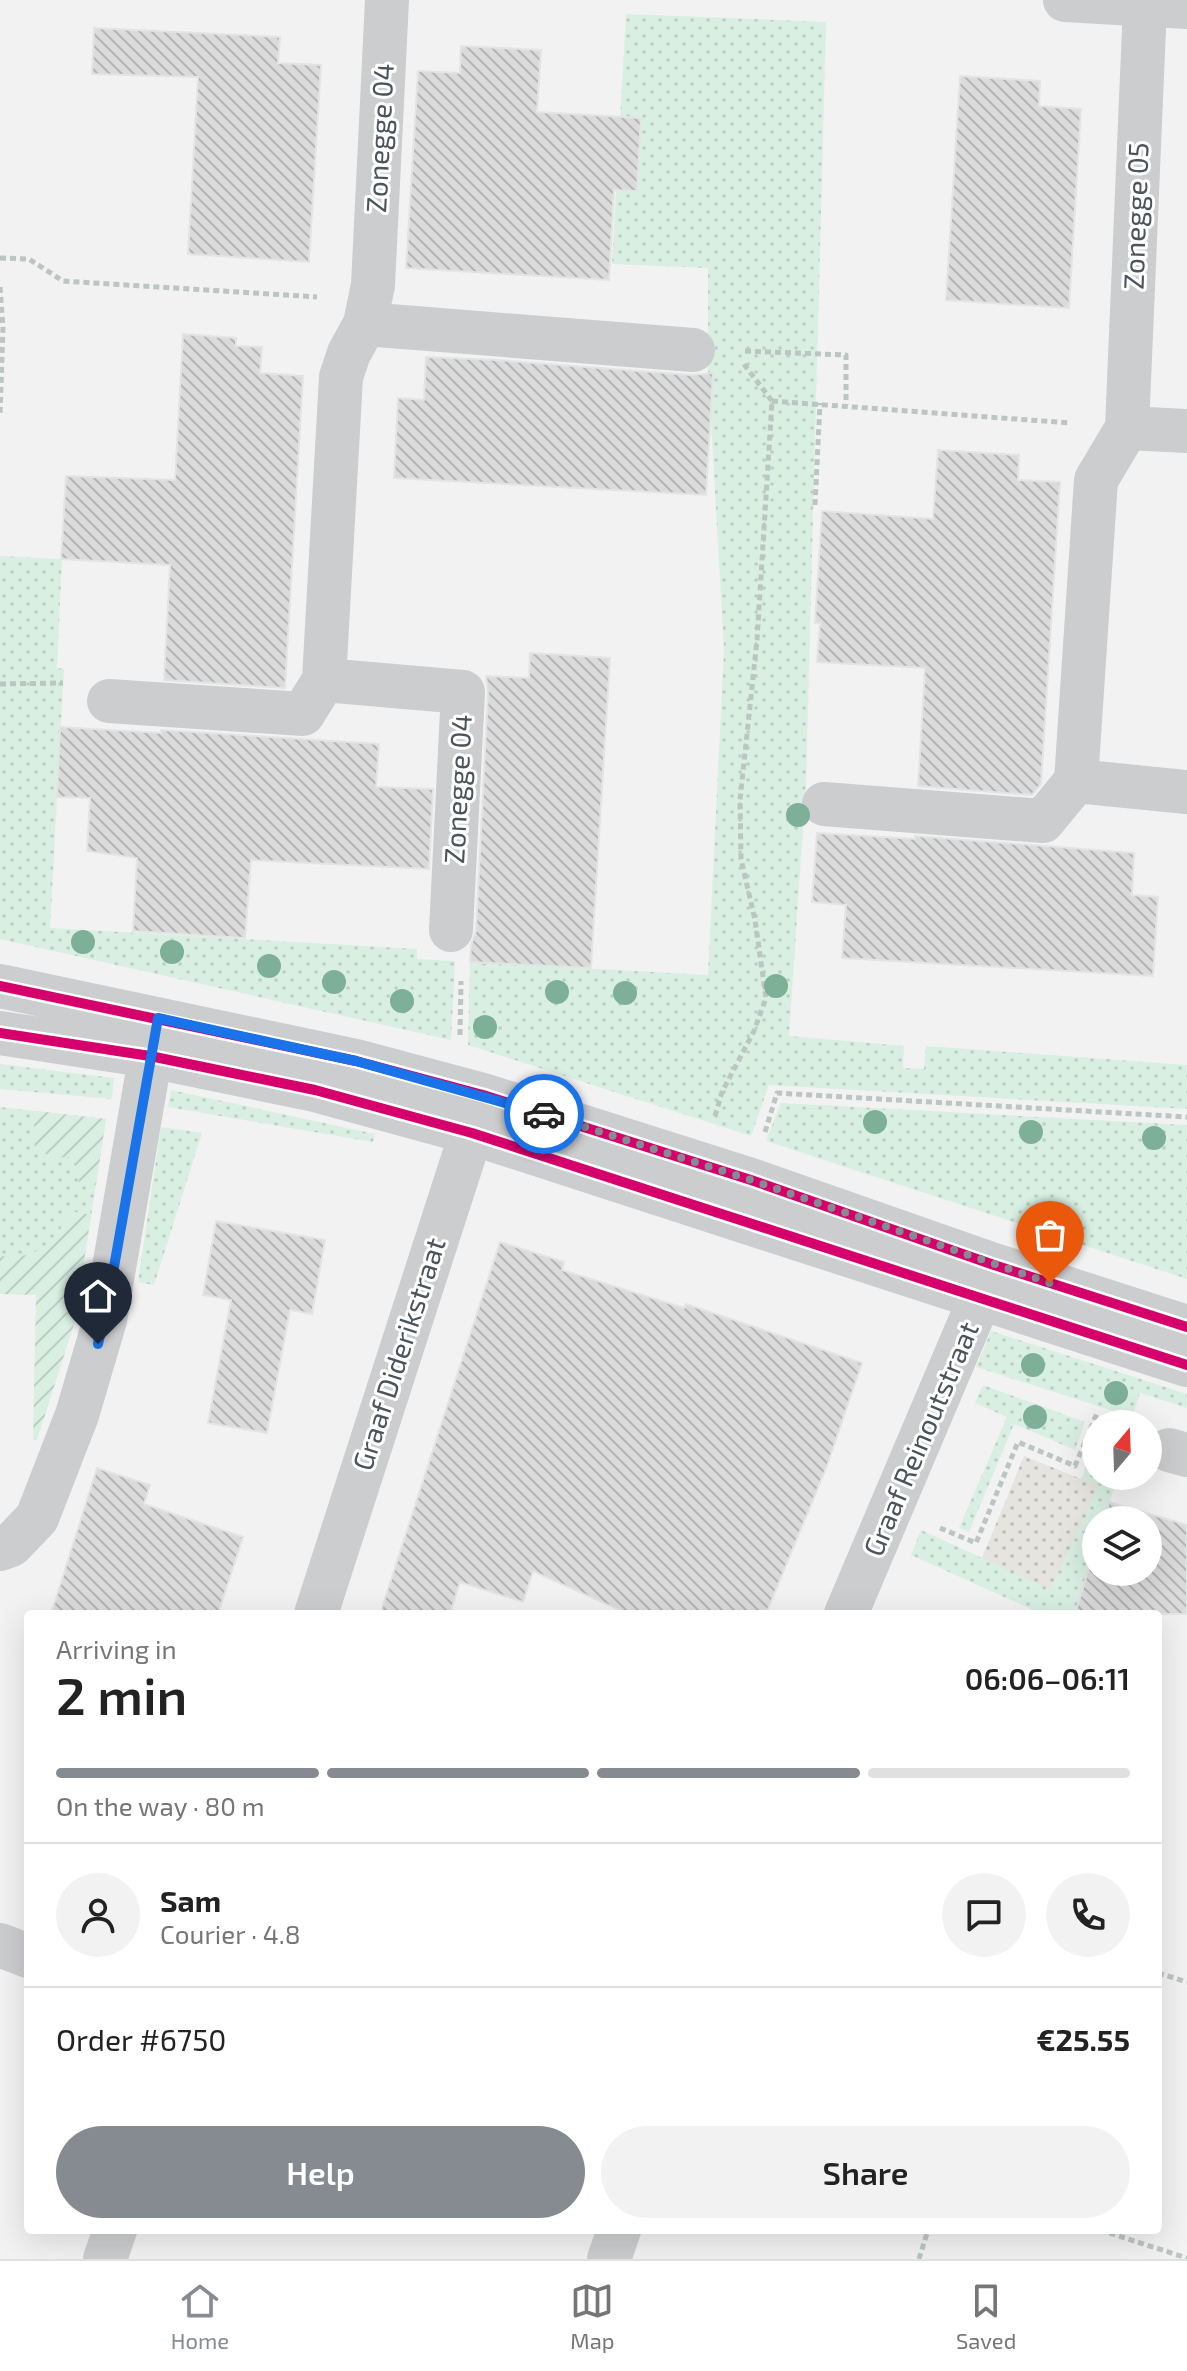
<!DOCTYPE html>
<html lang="en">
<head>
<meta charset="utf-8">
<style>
  :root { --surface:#fff; --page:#f2f2f2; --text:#222; --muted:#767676; --line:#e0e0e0; --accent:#858b91 }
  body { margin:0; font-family:"Exo 2",sans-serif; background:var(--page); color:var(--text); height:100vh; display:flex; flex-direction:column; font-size:30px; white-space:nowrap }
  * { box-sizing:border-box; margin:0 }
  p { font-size:26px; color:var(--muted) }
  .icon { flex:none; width:44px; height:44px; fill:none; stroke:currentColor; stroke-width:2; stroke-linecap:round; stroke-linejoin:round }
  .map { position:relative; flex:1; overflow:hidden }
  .drawer { position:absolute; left:24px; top:1610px; width:1138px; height:624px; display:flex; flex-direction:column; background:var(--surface); border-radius:8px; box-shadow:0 8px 32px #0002 }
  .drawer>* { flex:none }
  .needle { width:52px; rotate:19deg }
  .controls { position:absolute; left:1082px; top:1410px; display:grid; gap:16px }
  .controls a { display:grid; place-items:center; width:80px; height:80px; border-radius:50%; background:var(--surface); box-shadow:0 8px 32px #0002; font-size:40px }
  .pin { position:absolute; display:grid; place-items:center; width:68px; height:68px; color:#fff; margin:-82px -34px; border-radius:50% 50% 50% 0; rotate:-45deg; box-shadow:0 0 8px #0007 }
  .pin .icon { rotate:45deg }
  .courier { position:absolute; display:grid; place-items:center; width:80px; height:80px; margin:-40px; border:6px solid #1a73e8; border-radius:50%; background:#fff; color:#222; box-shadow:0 2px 10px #0007 }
  .summary em { font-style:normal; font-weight:600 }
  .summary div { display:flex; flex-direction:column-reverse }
  .summary { display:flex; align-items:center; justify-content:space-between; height:136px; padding:0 32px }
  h1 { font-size:52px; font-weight:600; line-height:60px }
  .bar { display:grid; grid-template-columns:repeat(4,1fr); gap:12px 8px; align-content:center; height:96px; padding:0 32px }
  .bar i { height:10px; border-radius:6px; background:var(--line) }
  .bar .selected { background:var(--accent) }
  .bar p { grid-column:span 4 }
  .line { display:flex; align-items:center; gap:20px; padding:0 32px; border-top:2px solid var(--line) }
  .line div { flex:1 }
  .round { display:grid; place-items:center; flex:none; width:84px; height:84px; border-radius:42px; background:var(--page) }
  .cta { display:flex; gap:16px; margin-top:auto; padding:16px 32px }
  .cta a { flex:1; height:92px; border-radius:48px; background:var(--accent); color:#fff; font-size:32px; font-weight:600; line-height:92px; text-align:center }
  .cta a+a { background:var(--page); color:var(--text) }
  .menu { display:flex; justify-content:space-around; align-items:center; height:112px; border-top:2px solid var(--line); background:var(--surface); font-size:22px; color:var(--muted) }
  .menu a { display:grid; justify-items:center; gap:4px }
  .menu .selected { color:var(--accent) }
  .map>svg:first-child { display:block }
  .grass { fill:url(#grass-dots) }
  .sand { fill:url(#sand-dots) }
  .garden { fill:url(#garden-furrows) }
  .building { fill:url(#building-back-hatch); stroke:#e3e4e4; stroke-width:2 }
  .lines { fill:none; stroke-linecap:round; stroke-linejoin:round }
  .path { stroke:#bbc5c2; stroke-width:5; stroke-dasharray:6 4; stroke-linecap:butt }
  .minor { stroke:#cccdcf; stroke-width:44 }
  .cycleway-casing { stroke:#fff; stroke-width:15 }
  .cycleway { stroke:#d6006c; stroke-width:10 }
  .tree { fill:#7eaf97 }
  .done { stroke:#858b91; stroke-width:8; stroke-dasharray:0 14.4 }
  .route { stroke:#1a73e8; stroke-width:10 }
  .labels { text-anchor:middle; stroke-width:6; stroke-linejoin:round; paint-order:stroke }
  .street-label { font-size:28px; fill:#4a545d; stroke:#fff }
</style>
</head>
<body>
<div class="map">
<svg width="1187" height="2259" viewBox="0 0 1187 2259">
  <defs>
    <pattern id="grass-dots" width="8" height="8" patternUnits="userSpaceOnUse" patternTransform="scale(2)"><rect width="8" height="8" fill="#d9efe2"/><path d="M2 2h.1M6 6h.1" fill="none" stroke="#bccfc4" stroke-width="1.8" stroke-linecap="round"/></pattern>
    <pattern id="sand-dots" width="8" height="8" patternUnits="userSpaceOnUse" patternTransform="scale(2)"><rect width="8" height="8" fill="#e5e4df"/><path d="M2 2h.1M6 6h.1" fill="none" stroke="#bcbbb8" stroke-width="1.8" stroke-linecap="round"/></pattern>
    <pattern id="garden-furrows" width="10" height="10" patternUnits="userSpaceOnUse" patternTransform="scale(2)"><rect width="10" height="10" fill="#d9efe2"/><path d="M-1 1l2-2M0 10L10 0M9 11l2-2" fill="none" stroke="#bccfc4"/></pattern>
    <pattern id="building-back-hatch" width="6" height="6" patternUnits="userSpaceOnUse" patternTransform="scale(2)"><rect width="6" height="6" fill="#dbdbdc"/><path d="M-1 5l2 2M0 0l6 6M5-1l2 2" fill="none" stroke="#b4b4b6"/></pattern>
  </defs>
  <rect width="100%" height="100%" fill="#f2f2f2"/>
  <path class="grass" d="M626 14 826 22 806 782 789 1036 904 1046 903 1068 924 1069 926 1046 1187 1065V1109L769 1085 751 1136 468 1045 470 962 708 975 724 649 708 369V268L612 264Z
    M0 556 62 559 57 668 64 669 50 928 417 949V959L455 961 451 1040 0 939Z
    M0 1064 114 1078 112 1099 0 1089Z
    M171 1090 375 1134 373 1142 168 1107Z
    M781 1103 1187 1125V1279L766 1141Z
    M0 1107 106 1119 82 1275H0Z
    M161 1127 202 1133 154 1285 138 1282Z
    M991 1331 1187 1394V1408L1140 1393 1132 1417 976 1367Z
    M983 1385 1085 1422 1075 1450 1014 1424 969 1532 959 1528 1007 1417 975 1403Z
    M1096 1442V1476H1118L1104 1520H1096V1545L1074 1614H1042L911 1555 921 1530 1050 1589 1098 1486 1081 1479Z"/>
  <path class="sand" d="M1024 1456 1099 1486 1050 1590 982 1558Z"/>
  <path class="garden" d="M36 1111 106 1119 96 1185 79 1183 75 1162 69 1157 52 1158 35 1147 33 1138Z
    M70 1211 91 1215 75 1321 37 1440H33L36 1295 0 1294V1256C35 1261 57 1242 70 1211Z"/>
  <path class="building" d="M94 28 280 37 278 63 321 65 309 262 188 254 198 77 92 74Z
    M461 46 541 50 537 112 641 118 637 191 614 190 609 280 406 268 418 71 460 73Z
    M960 76 1040 81 1039 106 1081 109 1069 308 946 300Z
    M183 334 236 338V346L262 347 260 373 303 376 285 688 164 680 170 565 61 559 66 476 175 480Z
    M426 357 496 360 691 375 713 373 706 495 394 478 398 398 424 400Z
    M938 450 1019 455 1018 480 1060 482 1041 784 1032 795 918 786 925 668 817 662 820 623H815L822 511 933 519Z
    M530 653 610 658 591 968 470 962 471 945 476 931 488 693 486 676 529 678Z
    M60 727 161 733V730L379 744 376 787 433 789 429 869 251 860 245 938 133 931 137 858 87 851 90 798 57 797Z
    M817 833 915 839V836L1134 853 1132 895 1158 897 1153 976 842 958 846 905 812 902Z
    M216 1221 325 1240 312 1314 290 1310 267 1433 208 1423 231 1300 203 1295Z
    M500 1242 564 1262 562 1270 684 1308 686 1304 862 1363 827 1466 766 1614H628L533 1571 523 1602 460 1582 450 1614H380Z
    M97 1468 150 1485 144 1504 243 1537 218 1614H51Z
    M1109 1502 1187 1525V1614H1075L1096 1545V1572H1148V1520H1104Z"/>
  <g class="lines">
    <path class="path" d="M0 258 29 259 63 281 317 297
      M0 287 3 328 0 416
      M745 351 846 355V405
      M772 401 1070 423
      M815 505 820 403
      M0 684 63 683
      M460 1035 461 981
      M715 1116 722 1092 754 1031 766 998 755 920 741 859 740 800 757 640 772 401 743 363
      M765 1132 777 1093 1187 1117
      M940 1528 976 1543 1018 1442 1075 1466 1097 1413
      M1158 1973 1187 1982
      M1100 2230 1187 2258
      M919 2259 928 2230"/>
    <path class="minor" d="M1065 0 1187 7
      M365 324 693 350
      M1127 428 1187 431
      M324 680 463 692 451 930
      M109 701 303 714 324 680 341 377 349 353 365 324 373 285 387 0
      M1076 781 1096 480 1127 428 1145 5
      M824 804 1043 821 1076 781 1187 792
      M0 986 356 1061 483 1095 751 1180 994 1265 1187 1327
      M0 1033 150 1056 315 1090 472 1133 1187 1365
      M1169 1450 1187 1455
      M0 1549 11 1545 37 1518 77 1415 105 1320 155 1030
      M316 1614 480 1106
      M846 1614 992 1270
      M0 1945 28 1956
      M105 2259 115 2230
      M609 2259 619 2230"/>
    <g class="cycleway-casing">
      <path id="cycleway" d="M0 986 356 1061 483 1095 751 1180 994 1265 1187 1327
        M0 1033 150 1056 315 1090 472 1133 1187 1365"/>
    </g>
    <use href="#cycleway" class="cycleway"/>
  </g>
  <g class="tree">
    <circle cx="798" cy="815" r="12"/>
    <circle cx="83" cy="942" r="12"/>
    <circle cx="172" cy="952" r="12"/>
    <circle cx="269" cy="966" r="12"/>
    <circle cx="334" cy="982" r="12"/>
    <circle cx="776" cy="986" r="12"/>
    <circle cx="557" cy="992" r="12"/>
    <circle cx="625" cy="993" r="12"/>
    <circle cx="402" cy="1001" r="12"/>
    <circle cx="485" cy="1027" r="12"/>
    <circle cx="875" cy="1122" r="12"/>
    <circle cx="1031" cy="1132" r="12"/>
    <circle cx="1154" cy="1138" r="12"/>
    <circle cx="1033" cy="1365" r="12"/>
    <circle cx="1116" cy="1393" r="12"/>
    <circle cx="1035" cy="1417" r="12"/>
  </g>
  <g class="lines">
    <path class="done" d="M544 1114 751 1180 1050 1283"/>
    <path class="route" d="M98 1344 108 1301 158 1018 356 1061 544 1114"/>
  </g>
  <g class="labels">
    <g class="street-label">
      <text transform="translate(380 138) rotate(-87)" y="10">Zonegge 04</text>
      <text transform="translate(1136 216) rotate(-88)" y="10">Zonegge 05</text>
      <text transform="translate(458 789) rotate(-87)" y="10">Zonegge 04</text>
      <text transform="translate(399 1354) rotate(-72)" y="10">Graaf Diderikstraat</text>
      <text transform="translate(921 1439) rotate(-67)" y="10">Graaf Reinoutstraat</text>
    </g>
  </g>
</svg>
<div class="controls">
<a><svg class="needle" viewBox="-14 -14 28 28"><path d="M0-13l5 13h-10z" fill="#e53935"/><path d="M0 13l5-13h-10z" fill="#767676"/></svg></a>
<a><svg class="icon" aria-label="layers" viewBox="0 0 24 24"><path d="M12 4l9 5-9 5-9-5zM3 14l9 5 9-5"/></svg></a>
</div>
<div class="pin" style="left:1050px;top:1283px;background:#ea580c"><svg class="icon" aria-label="bag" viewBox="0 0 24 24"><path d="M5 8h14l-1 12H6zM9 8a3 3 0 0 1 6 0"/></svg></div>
<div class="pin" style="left:98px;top:1344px;background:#1f2937"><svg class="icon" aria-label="home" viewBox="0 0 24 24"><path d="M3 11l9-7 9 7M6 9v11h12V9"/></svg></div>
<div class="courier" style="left:544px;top:1114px"><svg class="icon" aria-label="car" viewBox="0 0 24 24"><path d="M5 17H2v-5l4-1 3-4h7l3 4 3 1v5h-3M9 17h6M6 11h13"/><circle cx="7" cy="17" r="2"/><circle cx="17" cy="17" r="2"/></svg></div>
<section class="drawer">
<div class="summary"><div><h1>2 min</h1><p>Arriving in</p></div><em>06:06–06:11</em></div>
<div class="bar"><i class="selected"></i><i class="selected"></i><i class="selected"></i><i></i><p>On the way · 80 m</p></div>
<div class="line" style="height:144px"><a class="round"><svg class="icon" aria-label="person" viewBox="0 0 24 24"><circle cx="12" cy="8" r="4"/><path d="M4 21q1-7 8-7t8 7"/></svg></a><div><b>Sam</b><p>Courier · 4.8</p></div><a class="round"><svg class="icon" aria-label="chat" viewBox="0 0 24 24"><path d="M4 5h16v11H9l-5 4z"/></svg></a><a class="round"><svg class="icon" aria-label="phone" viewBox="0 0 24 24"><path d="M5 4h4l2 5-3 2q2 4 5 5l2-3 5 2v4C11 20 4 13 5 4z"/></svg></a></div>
<div class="line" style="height:104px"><div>Order #6750</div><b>€25.55</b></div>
<div class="cta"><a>Help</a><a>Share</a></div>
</section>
</div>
<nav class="menu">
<a class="selected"><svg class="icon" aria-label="home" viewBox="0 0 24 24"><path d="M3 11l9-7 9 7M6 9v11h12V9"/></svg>Home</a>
<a><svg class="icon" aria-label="map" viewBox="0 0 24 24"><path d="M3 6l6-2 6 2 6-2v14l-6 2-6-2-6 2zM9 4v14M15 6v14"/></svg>Map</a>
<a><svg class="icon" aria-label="saved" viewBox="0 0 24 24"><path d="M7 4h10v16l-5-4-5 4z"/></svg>Saved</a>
</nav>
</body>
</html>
